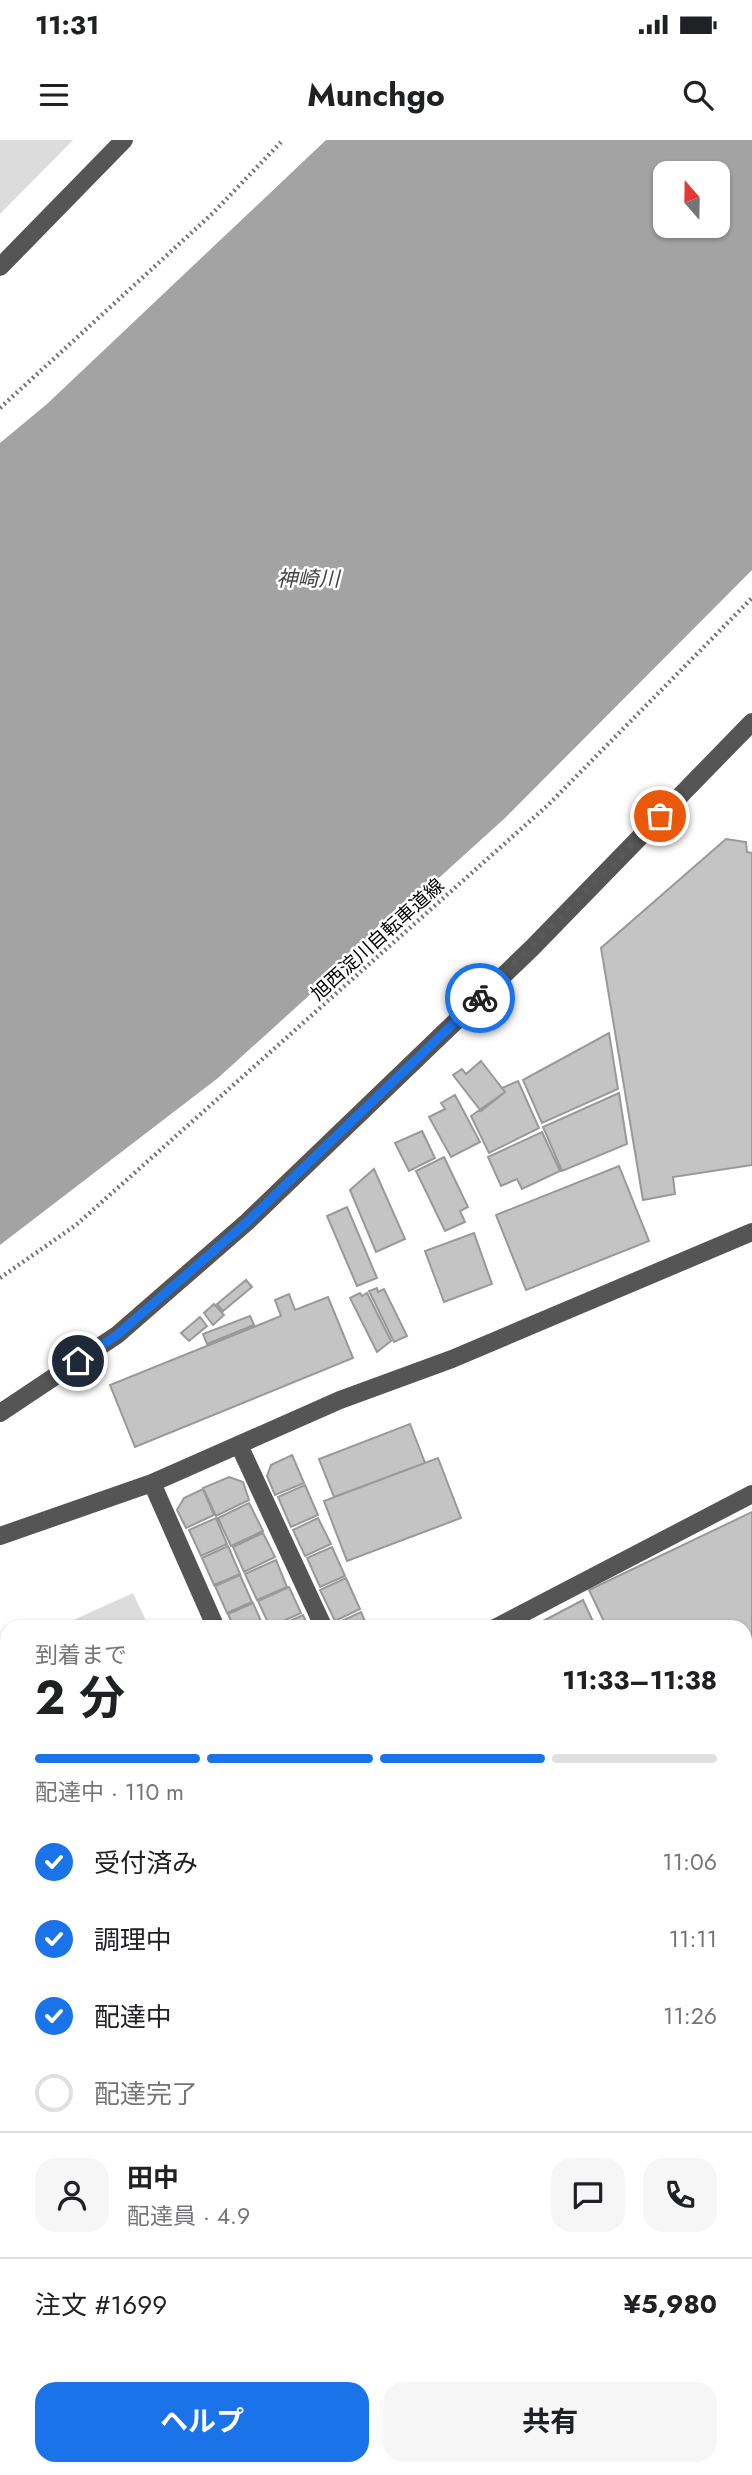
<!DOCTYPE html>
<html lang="ja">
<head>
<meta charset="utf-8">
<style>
  :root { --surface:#fff; --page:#f6f6f6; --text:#202124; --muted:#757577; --line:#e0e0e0; --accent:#1a73e8 }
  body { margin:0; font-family:Jost,"Noto Sans JP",sans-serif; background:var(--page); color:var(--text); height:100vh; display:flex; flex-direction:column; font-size:26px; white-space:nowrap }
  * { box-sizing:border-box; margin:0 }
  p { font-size:23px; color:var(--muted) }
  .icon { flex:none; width:38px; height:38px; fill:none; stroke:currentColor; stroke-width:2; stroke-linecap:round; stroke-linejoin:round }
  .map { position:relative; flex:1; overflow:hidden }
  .side { position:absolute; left:0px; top:1480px; width:752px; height:856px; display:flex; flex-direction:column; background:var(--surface); border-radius:21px 21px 0 0; box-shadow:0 2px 5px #0004 }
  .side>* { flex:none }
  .needle { width:46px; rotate:340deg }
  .controls { position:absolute; left:653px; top:21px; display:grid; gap:14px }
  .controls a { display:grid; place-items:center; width:77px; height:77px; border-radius:14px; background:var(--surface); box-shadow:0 2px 5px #0004; font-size:35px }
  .pin { position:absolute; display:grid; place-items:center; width:60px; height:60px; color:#fff; margin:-30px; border:4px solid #fff; border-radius:50%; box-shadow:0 2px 7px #0007 }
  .courier { position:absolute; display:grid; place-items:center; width:70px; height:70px; margin:-35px; border:5px solid #1a73e8; border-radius:50%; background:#fff; color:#222; box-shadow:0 2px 9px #0007 }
  .head em { font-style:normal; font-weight:700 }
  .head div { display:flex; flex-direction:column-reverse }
  .head { display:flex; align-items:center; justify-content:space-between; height:119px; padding:0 35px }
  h1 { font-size:46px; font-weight:700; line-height:52px }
  .bar { display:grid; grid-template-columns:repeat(4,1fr); gap:10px 7px; align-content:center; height:84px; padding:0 35px }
  .bar i { height:9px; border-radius:5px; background:var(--line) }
  .bar .active { background:var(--accent) }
  .bar p { grid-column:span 4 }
  .line { display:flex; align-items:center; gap:18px; padding:0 35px; border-top:2px solid var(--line) }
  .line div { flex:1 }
  .round { display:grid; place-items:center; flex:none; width:74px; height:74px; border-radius:21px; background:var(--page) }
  ol { padding:0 35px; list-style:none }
  li { display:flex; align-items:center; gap:21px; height:77px }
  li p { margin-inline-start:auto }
  li .icon { padding:7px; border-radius:50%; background:var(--accent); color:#fff; stroke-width:4 }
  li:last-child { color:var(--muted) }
  li i { width:38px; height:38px; border:4px solid var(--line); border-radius:50% }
  .cta { display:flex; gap:14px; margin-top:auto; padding:14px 35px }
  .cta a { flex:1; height:80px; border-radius:21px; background:var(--accent); color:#fff; font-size:28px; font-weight:700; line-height:80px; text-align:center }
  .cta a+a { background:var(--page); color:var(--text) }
  .status { display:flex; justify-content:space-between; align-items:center; height:49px; padding:0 35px; background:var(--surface); direction:ltr }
  .status svg { height:19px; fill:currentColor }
  header { display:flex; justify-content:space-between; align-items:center; height:91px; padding:0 35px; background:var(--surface); font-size:32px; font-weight:700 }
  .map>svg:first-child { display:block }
  .green { fill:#dcdcdc }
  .water { fill:#a3a3a3; fill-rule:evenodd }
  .building { fill:#c4c4c4; stroke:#999; stroke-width:2 }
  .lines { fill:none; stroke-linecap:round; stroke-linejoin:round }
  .path { stroke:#777; stroke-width:4.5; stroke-dasharray:2 3.5; stroke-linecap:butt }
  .minor { stroke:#555; stroke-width:18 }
  .done { stroke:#595959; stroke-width:7; stroke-dasharray:0 12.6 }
  .route { stroke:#1a73e8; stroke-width:9 }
  .labels { text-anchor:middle; stroke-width:5; stroke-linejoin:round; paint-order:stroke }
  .street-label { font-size:19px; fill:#000; stroke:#fff }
  .water-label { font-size:21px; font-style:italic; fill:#444; stroke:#fff }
</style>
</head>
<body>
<div class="status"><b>11:31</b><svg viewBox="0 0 49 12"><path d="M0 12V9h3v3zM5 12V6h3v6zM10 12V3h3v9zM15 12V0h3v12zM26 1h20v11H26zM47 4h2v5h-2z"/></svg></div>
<header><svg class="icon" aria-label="menu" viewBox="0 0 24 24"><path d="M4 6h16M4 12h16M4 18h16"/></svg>Munchgo<svg class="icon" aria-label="search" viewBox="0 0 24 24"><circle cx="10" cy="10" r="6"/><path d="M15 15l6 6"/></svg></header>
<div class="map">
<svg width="752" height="2335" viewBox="0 0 752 2335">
  <rect width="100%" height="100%" fill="#fff"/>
  <path class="green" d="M0 0H73L0 74Z
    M133 1453 149 1487H58Z
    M7 1511V1572L0 1557V1514Z
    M0 1654 7 1668V1846L0 1849Z"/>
  <path class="water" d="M326 0H752V430L505 678 218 938 0 1105V303L47 264ZM665 33H718V86H665Z"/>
  <path class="building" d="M726 699 746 702 747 712 752 713V1025L673 1037 675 1054 643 1060 601 808Z
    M609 893 618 949 542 983 523 940Z
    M481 921 505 952 481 971 453 935 462 929 466 934Z
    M518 941 539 988 489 1013 471 976 505 952 502 948Z
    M619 953 627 1004 562 1031 543 987Z
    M455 955 480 1002 451 1017 429 977 445 969 441 963Z
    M422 991 435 1018 409 1031 395 1003Z
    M542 992 560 1031 522 1049 517 1039 501 1046 488 1017Z
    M444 1017 468 1067 460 1071 465 1082 445 1091 416 1031Z
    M619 1026 649 1101 526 1150 496 1075Z
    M374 1029 405 1099 376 1112 350 1050Z
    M347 1067 377 1138 357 1146 327 1076Z
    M474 1093 492 1144 444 1162 425 1111Z
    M246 1140 252 1147 223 1171 217 1164Z
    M377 1148 378 1152 384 1149 407 1196 394 1202 369 1151Z
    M360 1153 362 1156 367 1153 391 1201 377 1212 350 1158Z
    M289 1154 295 1170 328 1157 353 1218 135 1307 110 1245 281 1176 275 1160Z
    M214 1164 224 1175 213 1185 204 1173Z
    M250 1176 254 1185 207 1204 203 1194Z
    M200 1177 207 1186 189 1201 181 1193Z
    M410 1284 425 1323 334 1357 319 1319Z
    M292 1315 304 1343 275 1355 267 1336 271 1325Z
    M438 1318 461 1378 347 1421 324 1361Z
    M229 1337 243 1342 249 1360 216 1376 203 1348Z
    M305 1345 318 1375 291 1387 278 1357Z
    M203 1349 214 1375 186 1388 177 1370 184 1358Z
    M249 1363 263 1391 231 1406 218 1378Z
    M752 1372V1545L746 1548V1488H607L589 1450Z
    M216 1378 227 1404 201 1416 189 1390Z
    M318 1378 331 1404 305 1416 293 1390Z
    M263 1393 275 1417 244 1432 233 1407Z
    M228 1406 240 1434 214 1445 202 1418Z
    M332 1407 345 1436 320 1447 307 1418Z
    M276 1420 287 1447 257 1460 245 1434Z
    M240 1435 252 1462 227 1473 215 1446Z
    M346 1438 360 1469 335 1481 320 1450Z
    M289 1447 301 1473 270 1487 258 1461Z
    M583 1460 596 1488H530Z
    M253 1463 264 1488H234L228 1474Z
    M361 1472 368 1488H337L335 1484Z
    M303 1475 309 1488H274Z
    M752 1553V1633L746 1636V1557Z
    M752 1708V1808L746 1811V1711Z
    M752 1819V1909L746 1912V1822Z
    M7 1930V2045L0 2048V1933Z
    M752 2028V2059L746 2062V2031Z
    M752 2061V2137L746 2123V2064Z
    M7 2064V2128L0 2112V2068Z
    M746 2172 752 2193 746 2195Z
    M752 2195V2214L746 2216V2198Z
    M752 2217V2240L746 2242V2220Z
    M752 2242V2259L746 2262V2245Z
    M752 2261V2279L746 2281V2263Z
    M752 2281V2302L749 2303 746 2284Z
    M99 2329H213L201 2335H101Z
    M365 2329H527L514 2335H367Z
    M628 2329H691L693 2335H618Z"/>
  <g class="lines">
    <path class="path" d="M0 268 213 73 283 0
      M0 1138 76 1085 548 665 752 458"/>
    <path class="minor" d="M0 127 124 0
      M0 1273 117 1195 247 1082 532 808 752 582
      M239 1305 324 1488
      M152 1343 216 1488
      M0 1396 152 1343 340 1260 452 1219 752 1092
      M495 1488 752 1354
      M746 1684 752 1680
      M0 1867 7 1864
      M746 2022 752 2019
      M746 2145 752 2158
      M586 2329 589 2335"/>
  </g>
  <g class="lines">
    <path class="done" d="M480 858 660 676"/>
    <path class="route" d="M78 1221 117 1195 247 1082 480 858"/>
  </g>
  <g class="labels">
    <g class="street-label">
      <text transform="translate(377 799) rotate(-42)" y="7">旭西淀川自転車道線</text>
    </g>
    <g class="water-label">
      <text x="308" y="446">神崎川</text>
    </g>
  </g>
</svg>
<div class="controls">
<a><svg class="needle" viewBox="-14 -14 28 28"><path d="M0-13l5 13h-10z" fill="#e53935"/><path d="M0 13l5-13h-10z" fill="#757577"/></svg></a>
</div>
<div class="pin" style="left:660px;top:676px;background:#ea580c"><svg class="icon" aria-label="bag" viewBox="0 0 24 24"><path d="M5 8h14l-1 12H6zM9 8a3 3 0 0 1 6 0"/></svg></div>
<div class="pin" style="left:78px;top:1221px;background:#1f2937"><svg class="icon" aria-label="home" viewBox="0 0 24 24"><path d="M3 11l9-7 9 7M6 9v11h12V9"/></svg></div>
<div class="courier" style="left:480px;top:858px"><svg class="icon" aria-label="bike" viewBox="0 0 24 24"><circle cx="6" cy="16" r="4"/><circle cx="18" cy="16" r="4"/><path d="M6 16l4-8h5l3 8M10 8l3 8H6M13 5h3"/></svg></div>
<section class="side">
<div class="head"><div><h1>2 分</h1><p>到着まで</p></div><em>11:33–11:38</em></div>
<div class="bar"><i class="active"></i><i class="active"></i><i class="active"></i><i></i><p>配達中 · 110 m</p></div>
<ol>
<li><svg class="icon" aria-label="check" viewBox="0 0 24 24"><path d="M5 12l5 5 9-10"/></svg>受付済み<p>11:06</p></li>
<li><svg class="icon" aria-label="check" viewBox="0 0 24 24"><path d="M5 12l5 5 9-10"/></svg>調理中<p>11:11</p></li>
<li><svg class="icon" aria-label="check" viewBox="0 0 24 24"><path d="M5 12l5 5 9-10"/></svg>配達中<p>11:26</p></li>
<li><i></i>配達完了</li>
</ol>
<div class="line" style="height:126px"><a class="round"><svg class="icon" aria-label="person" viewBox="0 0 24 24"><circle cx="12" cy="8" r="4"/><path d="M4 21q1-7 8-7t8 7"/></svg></a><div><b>田中</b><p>配達員 · 4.9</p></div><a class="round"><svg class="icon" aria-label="chat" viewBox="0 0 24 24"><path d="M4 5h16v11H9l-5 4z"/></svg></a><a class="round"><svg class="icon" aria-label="phone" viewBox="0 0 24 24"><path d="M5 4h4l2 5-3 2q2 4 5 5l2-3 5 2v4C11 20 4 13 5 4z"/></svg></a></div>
<div class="line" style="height:91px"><div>注文 #1699</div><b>¥5,980</b></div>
<div class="cta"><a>ヘルプ</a><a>共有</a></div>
</section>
</div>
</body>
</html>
